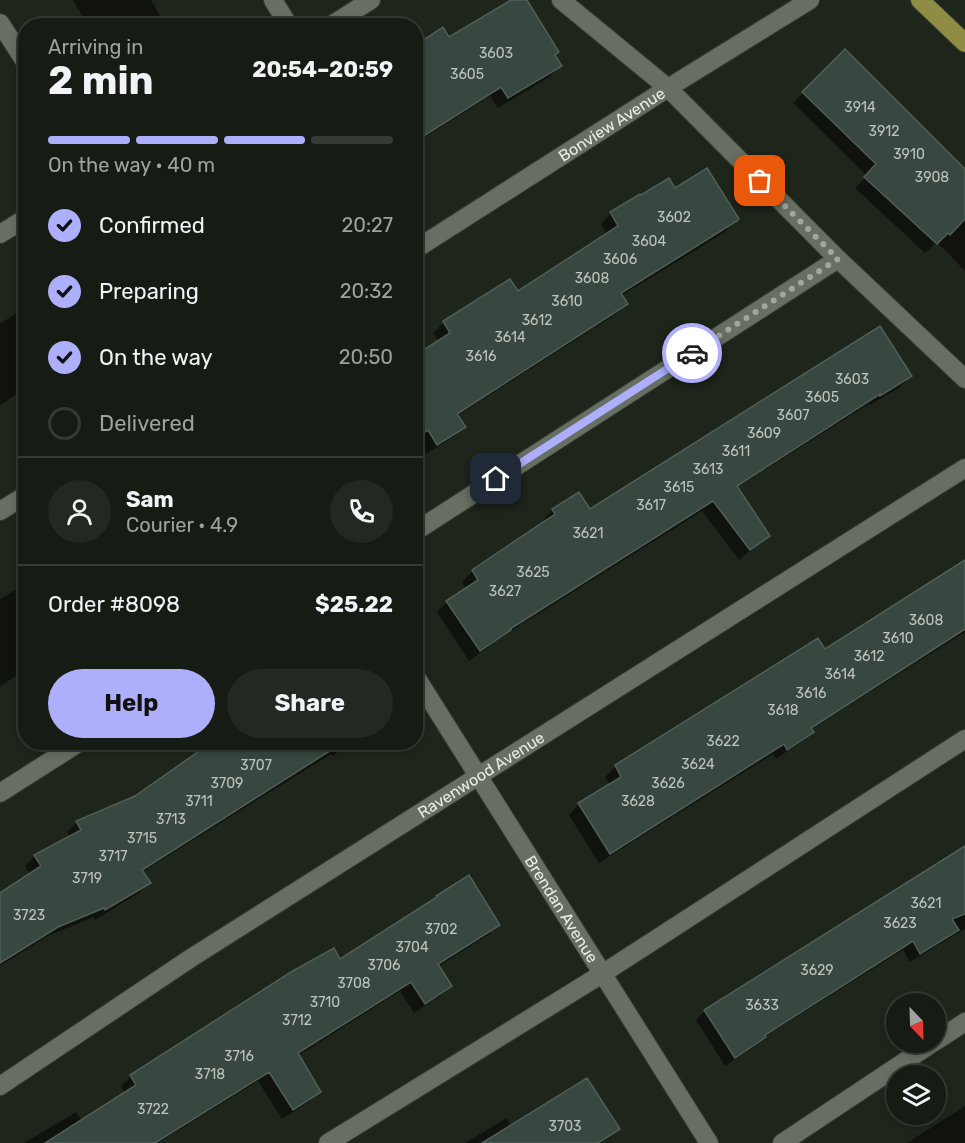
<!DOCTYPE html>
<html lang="en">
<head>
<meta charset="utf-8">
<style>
  :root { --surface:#161c14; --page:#232922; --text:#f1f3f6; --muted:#9ea1a0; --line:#353a34; --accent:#adaffb }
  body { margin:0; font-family:Rubik,sans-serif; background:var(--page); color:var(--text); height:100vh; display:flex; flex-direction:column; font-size:22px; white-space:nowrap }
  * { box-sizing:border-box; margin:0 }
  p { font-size:20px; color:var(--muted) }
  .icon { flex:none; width:33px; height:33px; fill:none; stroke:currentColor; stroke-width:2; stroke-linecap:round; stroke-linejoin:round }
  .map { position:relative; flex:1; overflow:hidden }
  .sheet { position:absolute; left:18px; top:18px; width:405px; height:732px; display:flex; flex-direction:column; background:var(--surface); border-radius:24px; box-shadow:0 3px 9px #0003,0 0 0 2px var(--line) }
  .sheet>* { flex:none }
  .needle { width:39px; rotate:157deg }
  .tools { position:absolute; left:886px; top:993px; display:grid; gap:12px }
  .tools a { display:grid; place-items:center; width:60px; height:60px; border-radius:50%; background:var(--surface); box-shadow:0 3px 9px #0003,0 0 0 2px var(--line); font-size:30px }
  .pin { position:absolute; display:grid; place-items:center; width:51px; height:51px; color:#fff; margin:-26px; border-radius:12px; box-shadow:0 3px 9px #0006 }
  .courier { position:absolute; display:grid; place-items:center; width:60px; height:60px; margin:-30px; border:4px solid #adaffb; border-radius:50%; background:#fff; color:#222; box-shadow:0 2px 8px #0007 }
  .headline em { font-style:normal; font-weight:700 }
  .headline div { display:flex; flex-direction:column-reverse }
  .headline { display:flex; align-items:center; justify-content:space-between; height:102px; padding:0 30px }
  h1 { font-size:39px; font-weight:700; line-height:45px }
  .bar { display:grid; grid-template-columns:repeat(4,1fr); gap:9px 6px; align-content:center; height:72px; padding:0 30px }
  .bar i { height:8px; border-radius:4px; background:var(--line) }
  .bar .selected { background:var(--accent) }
  .bar p { grid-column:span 4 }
  .line { display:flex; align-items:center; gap:15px; padding:0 30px; border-top:2px solid var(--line) }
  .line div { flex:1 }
  .round { display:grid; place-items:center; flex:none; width:63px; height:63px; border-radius:32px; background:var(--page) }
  ol { padding:0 30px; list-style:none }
  li { display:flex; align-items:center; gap:18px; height:66px }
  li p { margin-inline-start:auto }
  li .icon { padding:6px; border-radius:50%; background:var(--accent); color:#111; stroke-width:4 }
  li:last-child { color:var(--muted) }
  li i { width:33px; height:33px; border:3px solid var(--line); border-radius:50% }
  .cta { display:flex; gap:12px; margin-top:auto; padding:12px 30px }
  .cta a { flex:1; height:69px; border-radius:36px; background:var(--accent); color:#111; font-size:24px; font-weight:700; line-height:69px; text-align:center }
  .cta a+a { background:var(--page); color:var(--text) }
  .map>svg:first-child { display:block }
  .shadow { fill:#0007 }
  .building { fill:#38473f; stroke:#4f5f57; stroke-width:1.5 }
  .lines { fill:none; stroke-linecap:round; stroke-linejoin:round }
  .lane-casing { stroke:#393f36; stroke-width:20 }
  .street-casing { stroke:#393f36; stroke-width:20 }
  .primary-casing { stroke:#393f36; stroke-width:20 }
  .lane { stroke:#666f62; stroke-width:18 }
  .street { stroke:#666f62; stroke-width:18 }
  .primary { stroke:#8f8d43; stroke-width:18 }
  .done { stroke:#a1a79e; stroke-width:6; stroke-dasharray:0 10.8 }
  .route { stroke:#adaffb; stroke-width:8 }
  .labels { text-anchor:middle; stroke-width:4.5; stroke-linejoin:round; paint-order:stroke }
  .number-label { font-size:14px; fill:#bcc4bc }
  .street-label { font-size:16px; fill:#e8ede5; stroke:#151c11 }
</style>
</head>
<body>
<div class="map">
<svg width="965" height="1143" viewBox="0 0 965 1143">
  <rect width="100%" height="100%" fill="#1e251a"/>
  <path class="shadow" d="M73 0H151L166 26H88Z
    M845 51 965 170V271L937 242 925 253 855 188 867 176 793 103Z
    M553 56 560 66 549 77 498 108 490 96 416 143V74L427 67Z
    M675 190 738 218 725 232 621 296 626 304 616 314 457 416 464 427 453 437 426 454 421 445 416 449V357L439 342 433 333 444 322 471 304 517 293 607 235 601 224 611 213Z
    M22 309 26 314V397L22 391 0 405V324Z
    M910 376 900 387 870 405 869 404 736 488 768 536 739 560 702 511 503 636 469 661 437 612 447 602 466 589 462 582 472 572 544 523 543 520 553 510 590 511Z
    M965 561V632L810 730 812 732 801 742 776 759 773 754 599 863 569 815 579 804 610 785 605 777 616 766 824 651Z
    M23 585 26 589V670L0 686V599Z
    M230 742H354L332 756 331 754 142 872 149 883 139 893 95 920 93 917 46 937 0 966V894L30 875 25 866 35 856 70 837 67 832 77 822 136 797Z
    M965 893V929L910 962 903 950 764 1037 755 1046 725 1066 696 1020 705 1011Z
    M437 897 499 925 488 935 438 967 450 986 440 996 414 1013 400 991 298 1056 319 1092 309 1102 282 1119 258 1081 158 1143H24L76 1112 82 1121 125 1094 121 1086 131 1076 339 961 430 904Z
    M965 1106V1143H907Z
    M507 1118 512 1127 618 1129 601 1143H465Z"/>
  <path class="building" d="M511 0H527L559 52 555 55 562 66 508 98 501 87 416 141V45L443 27 449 37Z
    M845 49 965 169V219L950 235 948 233 937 244 864 177 876 164 802 92Z
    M707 168 739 219 737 221 621 293 628 304 457 414 466 427 437 445 428 430 416 438V355L450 333 443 321 510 279 518 291 618 226 610 212 640 194 641 195 669 178 675 188Z
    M880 326 912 376 880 396V394L737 486 770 536 750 550 713 501 510 629 511 630 480 651 446 601 478 580 472 570 555 514 552 509 579 492 590 509Z
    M965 560V629L811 728 814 732 787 750 784 744 610 854 578 803 621 777 615 765 818 638 825 649Z
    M212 742H344L142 870 151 883 105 910 104 908 58 927 0 963V893L41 866 34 855 81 830 76 821 135 796Z
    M965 846V914L952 919 959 930 920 954 913 941 765 1035 766 1037 735 1058 704 1010Z
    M469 875 500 925 438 964 452 986 425 1004 411 982 298 1053 321 1092 293 1110 269 1072 155 1143H45L136 1085 130 1075 291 972 334 948 340 959 437 897 436 896Z
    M587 1078 620 1129 598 1143H482Z"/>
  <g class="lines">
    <g class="lane-casing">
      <path id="lane" d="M273 0 289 26
        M561 0 668 88 838 259 965 379
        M330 26 371 0
        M0 234 26 218
        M416 531 838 259
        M0 793 80 742
        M328 1143 602 974 965 739"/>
    </g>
    <g class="street-casing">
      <g id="street">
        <path d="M0 23 26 63"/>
        <path id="s1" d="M416 249 668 88 810 0"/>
        <path d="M0 511 26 495"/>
        <path id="s2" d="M416 677 709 1143"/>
        <path d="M936 1041 965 1022"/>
        <path id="s3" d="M0 1086 191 958 965 468"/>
        <path d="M782 1143 934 1042"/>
      </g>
    </g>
    <g class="primary-casing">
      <path id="primary" d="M920 0 965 43"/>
    </g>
    <use href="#lane" class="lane"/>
    <use href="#street" class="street"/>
    <use href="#primary" class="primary"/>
  </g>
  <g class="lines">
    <path class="done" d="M692 353 838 259 760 181"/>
    <path class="route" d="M496 479 692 353"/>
  </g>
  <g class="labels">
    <g class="number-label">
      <text x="496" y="58">3603</text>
      <text x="467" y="79">3605</text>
      <text x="860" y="112">3914</text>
      <text x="884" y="136">3912</text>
      <text x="909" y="159">3910</text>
      <text x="932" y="182">3908</text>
      <text x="674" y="222">3602</text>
      <text x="649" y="246">3604</text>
      <text x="620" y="264">3606</text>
      <text x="592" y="283">3608</text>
      <text x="567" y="306">3610</text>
      <text x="537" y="325">3612</text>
      <text x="510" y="342">3614</text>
      <text x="481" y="361">3616</text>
      <text x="852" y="384">3603</text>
      <text x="822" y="402">3605</text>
      <text x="793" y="420">3607</text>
      <text x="764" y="438">3609</text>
      <text x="736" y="456">3611</text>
      <text x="708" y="474">3613</text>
      <text x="679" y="492">3615</text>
      <text x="651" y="510">3617</text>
      <text x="588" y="538">3621</text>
      <text x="533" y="577">3625</text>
      <text x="505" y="596">3627</text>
      <text x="926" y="625">3608</text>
      <text x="898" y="643">3610</text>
      <text x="869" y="661">3612</text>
      <text x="840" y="679">3614</text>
      <text x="811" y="698">3616</text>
      <text x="783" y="715">3618</text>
      <text x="723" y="746">3622</text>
      <text x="698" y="769">3624</text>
      <text x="256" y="770">3707</text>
      <text x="227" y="788">3709</text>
      <text x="668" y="788">3626</text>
      <text x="199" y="806">3711</text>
      <text x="638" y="806">3628</text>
      <text x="171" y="824">3713</text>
      <text x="142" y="843">3715</text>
      <text x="113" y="861">3717</text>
      <text x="87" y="883">3719</text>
      <text x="926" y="908">3621</text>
      <text x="29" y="920">3723</text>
      <text x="900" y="928">3623</text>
      <text x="441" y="934">3702</text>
      <text x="412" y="952">3704</text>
      <text x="384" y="970">3706</text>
      <text x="817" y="975">3629</text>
      <text x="354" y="988">3708</text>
      <text x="325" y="1007">3710</text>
      <text x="762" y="1010">3633</text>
      <text x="297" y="1025">3712</text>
      <text x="239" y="1061">3716</text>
      <text x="210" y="1079">3718</text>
      <text x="153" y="1114">3722</text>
      <text x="565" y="1131">3703</text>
    </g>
    <g class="street-label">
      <text dy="6" stroke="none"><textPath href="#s1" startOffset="232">Bonview Avenue</textPath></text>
      <text dy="6" stroke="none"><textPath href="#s3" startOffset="573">Ravenwood Avenue</textPath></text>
      <text dy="6" stroke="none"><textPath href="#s2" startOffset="274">Brendan Avenue</textPath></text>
    </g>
  </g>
</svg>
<div class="tools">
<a><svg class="needle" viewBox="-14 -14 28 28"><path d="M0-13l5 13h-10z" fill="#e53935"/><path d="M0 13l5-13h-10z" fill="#9ea1a0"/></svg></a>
<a><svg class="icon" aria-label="layers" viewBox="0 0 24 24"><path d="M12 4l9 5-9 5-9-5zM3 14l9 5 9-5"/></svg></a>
</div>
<div class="pin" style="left:760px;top:181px;background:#ea580c"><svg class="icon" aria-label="bag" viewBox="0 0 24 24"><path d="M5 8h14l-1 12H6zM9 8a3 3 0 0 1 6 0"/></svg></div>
<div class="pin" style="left:496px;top:479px;background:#1f2937"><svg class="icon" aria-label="home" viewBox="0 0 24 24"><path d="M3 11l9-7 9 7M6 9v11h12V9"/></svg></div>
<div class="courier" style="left:692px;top:353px"><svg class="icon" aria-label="car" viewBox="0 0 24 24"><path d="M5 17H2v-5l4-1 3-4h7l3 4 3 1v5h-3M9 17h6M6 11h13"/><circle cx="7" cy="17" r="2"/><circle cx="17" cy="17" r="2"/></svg></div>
<section class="sheet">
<div class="headline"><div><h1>2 min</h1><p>Arriving in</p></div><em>20:54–20:59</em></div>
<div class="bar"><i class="selected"></i><i class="selected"></i><i class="selected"></i><i></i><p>On the way · 40 m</p></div>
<ol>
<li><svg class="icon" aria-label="check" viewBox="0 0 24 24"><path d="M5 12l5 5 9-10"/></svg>Confirmed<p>20:27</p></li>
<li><svg class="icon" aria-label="check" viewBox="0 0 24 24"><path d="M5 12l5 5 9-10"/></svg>Preparing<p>20:32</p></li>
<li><svg class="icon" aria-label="check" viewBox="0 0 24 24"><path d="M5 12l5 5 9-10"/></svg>On the way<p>20:50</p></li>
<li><i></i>Delivered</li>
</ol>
<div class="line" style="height:108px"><a class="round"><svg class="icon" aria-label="person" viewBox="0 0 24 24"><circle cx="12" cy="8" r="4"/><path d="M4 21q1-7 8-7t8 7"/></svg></a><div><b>Sam</b><p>Courier · 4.9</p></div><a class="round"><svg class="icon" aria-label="phone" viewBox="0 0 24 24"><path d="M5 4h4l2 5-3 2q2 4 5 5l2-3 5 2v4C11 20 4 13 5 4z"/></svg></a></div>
<div class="line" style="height:78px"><div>Order #8098</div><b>$25.22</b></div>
<div class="cta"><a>Help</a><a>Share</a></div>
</section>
</div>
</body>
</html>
